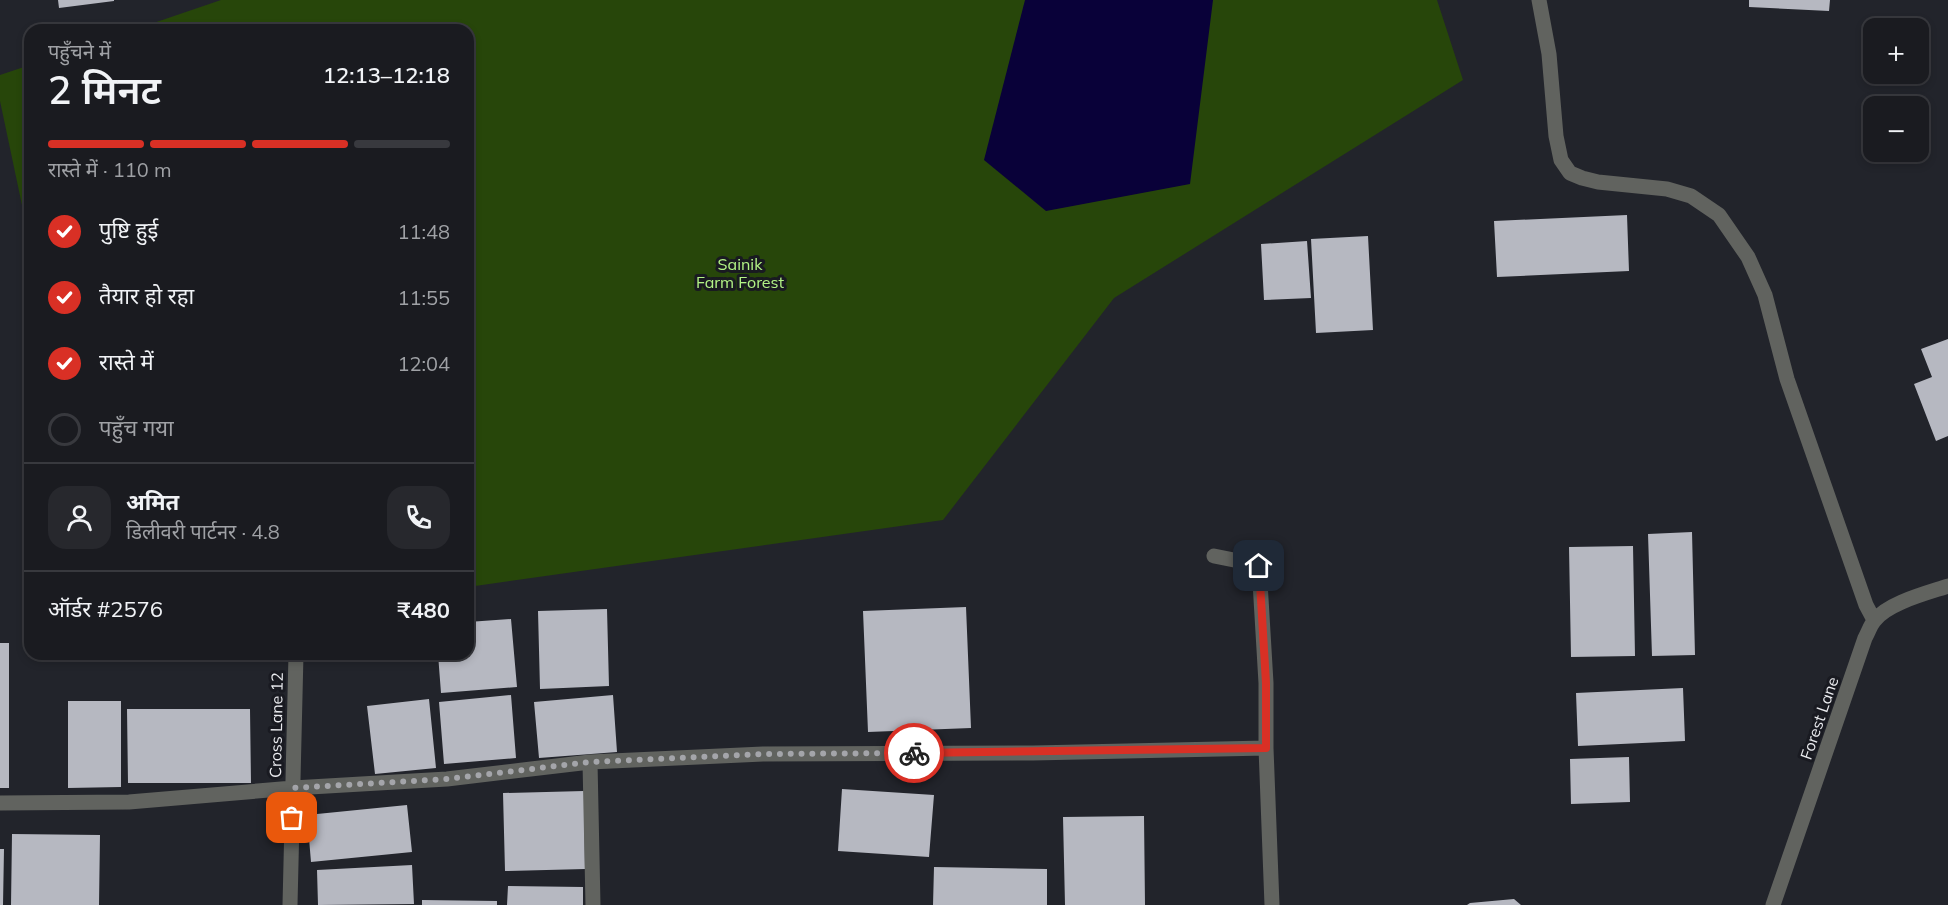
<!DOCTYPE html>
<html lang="hi">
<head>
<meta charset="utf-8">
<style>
  :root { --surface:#1a1b20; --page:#27282d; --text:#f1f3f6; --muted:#9fa1a5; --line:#38393e; --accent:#d93025 }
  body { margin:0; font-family:Mulish,"Noto Sans Devanagari",sans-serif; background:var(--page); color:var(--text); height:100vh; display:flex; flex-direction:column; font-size:22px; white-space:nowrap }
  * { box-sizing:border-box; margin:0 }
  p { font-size:20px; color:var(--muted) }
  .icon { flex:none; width:33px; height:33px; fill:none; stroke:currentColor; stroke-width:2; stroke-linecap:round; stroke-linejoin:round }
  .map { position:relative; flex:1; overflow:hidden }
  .drawer { position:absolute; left:24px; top:24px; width:450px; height:636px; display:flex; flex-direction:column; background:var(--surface); border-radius:18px; box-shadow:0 3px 9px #0003,0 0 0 2px var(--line) }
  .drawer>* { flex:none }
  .buttons { position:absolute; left:1863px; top:18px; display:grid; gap:12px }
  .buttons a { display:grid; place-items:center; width:66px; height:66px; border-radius:12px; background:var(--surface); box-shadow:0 3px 9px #0003,0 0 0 2px var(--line); font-size:30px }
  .pin { position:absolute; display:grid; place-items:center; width:51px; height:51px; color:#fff; margin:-26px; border-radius:12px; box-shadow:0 3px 9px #0006 }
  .courier { position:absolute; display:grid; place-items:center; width:60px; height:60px; margin:-30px; border:4px solid #d93025; border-radius:50%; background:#fff; color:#222; box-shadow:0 2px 8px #0007 }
  .summary em { font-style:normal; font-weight:600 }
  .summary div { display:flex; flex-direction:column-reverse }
  .summary { display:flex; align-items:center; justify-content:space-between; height:102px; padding:0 24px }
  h1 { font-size:39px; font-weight:600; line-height:45px }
  .bar { display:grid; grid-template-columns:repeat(4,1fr); gap:9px 6px; align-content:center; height:72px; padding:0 24px }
  .bar i { height:8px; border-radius:4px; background:var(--line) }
  .bar .selected { background:var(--accent) }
  .bar p { grid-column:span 4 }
  .line { display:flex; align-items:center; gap:15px; padding:0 24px; border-top:2px solid var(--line) }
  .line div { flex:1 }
  .round { display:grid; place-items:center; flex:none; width:63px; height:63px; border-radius:18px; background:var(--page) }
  ol { padding:0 24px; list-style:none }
  li { display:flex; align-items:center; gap:18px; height:66px }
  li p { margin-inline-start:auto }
  li .icon { padding:6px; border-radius:50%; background:var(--accent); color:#fff; stroke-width:4 }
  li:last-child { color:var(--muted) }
  li i { width:33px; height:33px; border:3px solid var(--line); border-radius:50% }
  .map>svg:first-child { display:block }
  .green { fill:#27460a }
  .water { fill:#090139 }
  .building { fill:#b6b8c1 }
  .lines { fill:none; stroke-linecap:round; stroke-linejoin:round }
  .minor { stroke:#61635f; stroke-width:15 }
  .done { stroke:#a4a5aa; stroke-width:6; stroke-dasharray:0 10.8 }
  .route { stroke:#d93025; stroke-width:8 }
  .labels { text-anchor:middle; stroke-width:6; stroke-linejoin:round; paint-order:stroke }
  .park-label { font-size:16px; fill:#b3f486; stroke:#191a21 }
  .street-label { font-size:16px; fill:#eaebef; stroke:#191a21 }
</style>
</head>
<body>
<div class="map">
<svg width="1948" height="905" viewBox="0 0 1948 905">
  <rect width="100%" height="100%" fill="#22242b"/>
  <path class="green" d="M221 0H1437L1463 80 1114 298 943 520 468 587V30H133Z
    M30 65V243L0 101V75Z"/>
  <path class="water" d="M1025 0H1213L1190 184 1046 211 984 160Z"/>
  <path class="building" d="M58 0H114V1L59 8Z
    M1749 0H1830L1829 11 1749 7Z
    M1627 215 1629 271 1497 277 1494 221Z
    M1368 236 1373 330 1316 333 1311 239Z
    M1307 241 1311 298 1264 300 1261 244Z
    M1948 339V436L1936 441 1914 384 1932 377 1921 349Z
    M1692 532 1695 655 1652 656 1648 534Z
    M1633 546 1635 656 1571 657 1569 547Z
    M966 607 971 728 868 732 863 611Z
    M607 609 609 686 540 689 538 611Z
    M511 619 517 687 441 693 438 654H468V622Z
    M0 643H9V788H0Z
    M1683 688 1685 741 1578 746 1576 693Z
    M511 695 516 758 444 764 439 702Z
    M613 695 617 752 539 758 534 702Z
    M429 699 436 768 375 774 367 706Z
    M68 701H121V787L68 788Z
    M127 709H250L251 783H128Z
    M1629 757 1630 802 1571 804 1570 759Z
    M842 789 934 795 929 857 838 851Z
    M584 791 585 869 505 871 503 793Z
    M407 805 412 852 311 862 307 815Z
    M1144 816 1145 905H1065L1063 817Z
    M12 834 100 835 99 905H11Z
    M0 849H4L3 905H0Z
    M412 865 414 904 318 905 317 870Z
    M934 867 1047 869V905H933Z
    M508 886 583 887V905H507Z
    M1514 899 1521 905H1467L1470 903Z
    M422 900 497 901V905H422Z"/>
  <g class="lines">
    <path class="minor" d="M1539 0 1549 54 1556 136 1561 160 1570 173 1582 178 1598 182 1667 189 1691 196 1719 215 1748 257 1765 295 1787 379 1866 605 1874 620
      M1214 556 1259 565 1266 683V748
      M590 762 593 905
      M0 803 129 802 293 788 447 779 590 762 763 754 1033 753 1266 748 1272 905
      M290 905 296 654
      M1773 905 1865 638C1868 633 1870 626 1874 621 1887 603 1927 593 1948 586"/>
  </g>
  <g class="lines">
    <path class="done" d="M292 818 293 788 447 779 590 762 763 754 914 753"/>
    <path class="route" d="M914 753 1266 748V683L1259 566"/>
  </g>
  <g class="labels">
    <g class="park-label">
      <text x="740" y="270">Sainik<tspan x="740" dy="18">Farm Forest</tspan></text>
    </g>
    <g class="street-label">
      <text transform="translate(1819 718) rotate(-71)" y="6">Forest Lane</text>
      <text transform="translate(276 725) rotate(-89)" y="6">Cross Lane 12</text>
    </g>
  </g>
</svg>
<div class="buttons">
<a>+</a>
<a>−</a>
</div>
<div class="pin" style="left:292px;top:818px;background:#ea580c"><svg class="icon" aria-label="bag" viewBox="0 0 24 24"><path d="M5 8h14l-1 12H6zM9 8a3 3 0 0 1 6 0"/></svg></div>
<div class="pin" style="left:1259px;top:566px;background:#1f2937"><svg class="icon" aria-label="home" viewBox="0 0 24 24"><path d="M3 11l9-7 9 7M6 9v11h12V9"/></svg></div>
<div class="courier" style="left:914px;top:753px"><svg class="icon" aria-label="bike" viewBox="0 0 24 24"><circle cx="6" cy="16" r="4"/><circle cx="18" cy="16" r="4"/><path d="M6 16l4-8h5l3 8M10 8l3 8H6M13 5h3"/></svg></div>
<section class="drawer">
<div class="summary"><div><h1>2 मिनट</h1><p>पहुँचने में</p></div><em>12:13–12:18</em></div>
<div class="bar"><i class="selected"></i><i class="selected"></i><i class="selected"></i><i></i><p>रास्ते में · 110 m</p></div>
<ol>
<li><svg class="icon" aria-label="check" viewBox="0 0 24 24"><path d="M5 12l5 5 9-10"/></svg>पुष्टि हुई<p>11:48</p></li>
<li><svg class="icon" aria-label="check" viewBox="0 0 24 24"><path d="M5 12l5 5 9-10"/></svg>तैयार हो रहा<p>11:55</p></li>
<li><svg class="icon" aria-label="check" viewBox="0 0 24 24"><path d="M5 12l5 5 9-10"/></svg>रास्ते में<p>12:04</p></li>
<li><i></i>पहुँच गया</li>
</ol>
<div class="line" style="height:108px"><a class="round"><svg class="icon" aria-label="person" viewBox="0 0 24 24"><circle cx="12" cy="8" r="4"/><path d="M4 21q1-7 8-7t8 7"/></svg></a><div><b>अमित</b><p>डिलीवरी पार्टनर · 4.8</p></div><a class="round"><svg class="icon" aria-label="phone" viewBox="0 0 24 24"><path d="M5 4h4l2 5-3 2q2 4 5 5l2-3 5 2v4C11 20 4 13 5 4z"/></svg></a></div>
<div class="line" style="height:78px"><div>ऑर्डर #2576</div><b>₹480</b></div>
</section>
</div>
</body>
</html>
